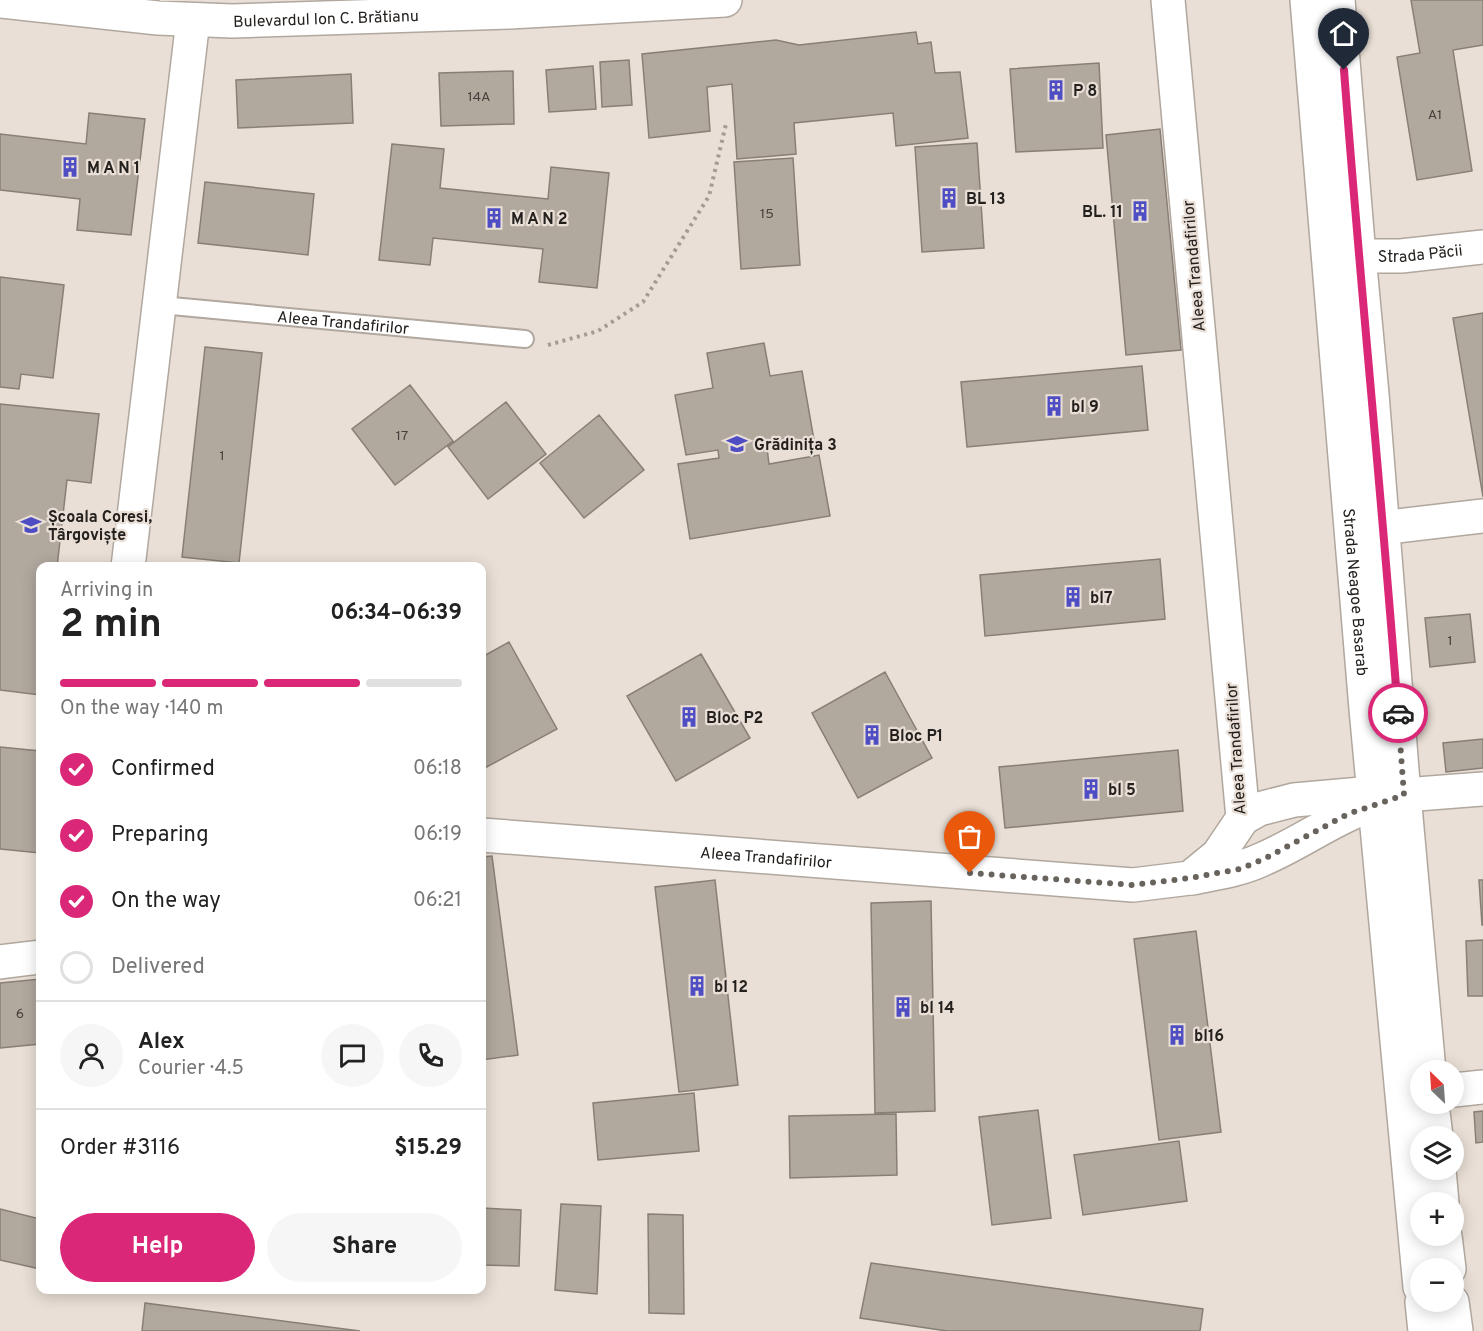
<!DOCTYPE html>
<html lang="en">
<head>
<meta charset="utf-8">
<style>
  :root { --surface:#fff; --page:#f6f6f6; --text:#222; --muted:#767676; --line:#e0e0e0; --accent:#db2777 }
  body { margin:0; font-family:Overpass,sans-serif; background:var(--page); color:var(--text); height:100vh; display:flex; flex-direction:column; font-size:22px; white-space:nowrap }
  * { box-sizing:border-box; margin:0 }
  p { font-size:20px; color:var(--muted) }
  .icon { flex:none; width:33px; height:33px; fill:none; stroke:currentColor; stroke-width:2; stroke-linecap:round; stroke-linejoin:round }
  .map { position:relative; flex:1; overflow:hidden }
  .drawer { position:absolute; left:36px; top:562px; width:450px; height:732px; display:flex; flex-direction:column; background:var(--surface); border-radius:12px; box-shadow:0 3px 15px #0003 }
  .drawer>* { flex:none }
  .needle { width:39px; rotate:335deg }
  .buttons { position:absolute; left:1410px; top:1060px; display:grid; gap:12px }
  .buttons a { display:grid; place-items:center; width:54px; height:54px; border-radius:50%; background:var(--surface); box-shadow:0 3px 15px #0003; font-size:30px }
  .pin { position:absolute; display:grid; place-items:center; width:51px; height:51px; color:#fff; margin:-62px -26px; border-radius:50% 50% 50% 0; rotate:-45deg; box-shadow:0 0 6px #0007 }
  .pin .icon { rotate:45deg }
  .courier { position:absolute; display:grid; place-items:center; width:60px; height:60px; margin:-30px; border:4px solid #db2777; border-radius:50%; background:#fff; color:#222; box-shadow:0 2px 8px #0007 }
  .summary em { font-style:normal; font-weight:700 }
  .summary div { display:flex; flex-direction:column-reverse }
  .summary { display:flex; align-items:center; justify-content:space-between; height:102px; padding:0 24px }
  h1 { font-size:39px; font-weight:700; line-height:45px }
  .bar { display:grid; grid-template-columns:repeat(4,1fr); gap:9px 6px; align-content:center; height:72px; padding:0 24px }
  .bar i { height:8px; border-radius:4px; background:var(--line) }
  .bar .selected { background:var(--accent) }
  .bar p { grid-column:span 4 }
  .line { display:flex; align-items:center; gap:15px; padding:0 24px; border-top:2px solid var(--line) }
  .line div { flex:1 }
  .round { display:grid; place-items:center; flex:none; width:63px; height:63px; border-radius:32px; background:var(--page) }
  ol { padding:0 24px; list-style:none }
  li { display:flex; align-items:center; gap:18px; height:66px }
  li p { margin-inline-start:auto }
  li .icon { padding:6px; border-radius:50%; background:var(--accent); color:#fff; stroke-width:4 }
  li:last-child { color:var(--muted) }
  li i { width:33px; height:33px; border:3px solid var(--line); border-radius:50% }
  .cta { display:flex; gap:12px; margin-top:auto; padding:12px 24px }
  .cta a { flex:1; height:69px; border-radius:36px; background:var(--accent); color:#fff; font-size:24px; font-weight:700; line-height:69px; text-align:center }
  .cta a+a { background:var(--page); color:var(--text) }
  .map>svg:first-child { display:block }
  .building { fill:#b1a89e; stroke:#887f76; stroke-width:1.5 }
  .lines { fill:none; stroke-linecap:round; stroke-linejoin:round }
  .service-casing { stroke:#b0a79e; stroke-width:20 }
  .minor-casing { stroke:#b0a79e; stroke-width:36 }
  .tertiary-casing { stroke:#b0a79e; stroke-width:36 }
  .secondary-casing { stroke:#b0a79e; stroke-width:36 }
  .path { stroke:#a39b94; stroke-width:4; stroke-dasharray:3 4.5; stroke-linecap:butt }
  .service { stroke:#fff; stroke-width:16 }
  .minor { stroke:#fff; stroke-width:33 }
  .tertiary { stroke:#fff; stroke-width:33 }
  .secondary { stroke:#fff; stroke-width:33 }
  .done { stroke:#69635e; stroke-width:6; stroke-dasharray:0 10.8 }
  .route { stroke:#db2777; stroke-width:8 }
  .labels { text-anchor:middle; stroke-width:4.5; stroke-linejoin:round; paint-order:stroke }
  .number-label { font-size:14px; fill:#47423d }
  .street-label { font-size:16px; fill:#24201d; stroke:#e9dfd6 }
  .poi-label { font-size:16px; font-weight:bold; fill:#24201d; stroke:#e9dfd6; text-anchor:start }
</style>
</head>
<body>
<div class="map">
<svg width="1483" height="1331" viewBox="0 0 1483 1331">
  <rect width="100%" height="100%" fill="#e9dfd6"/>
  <path class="building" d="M1411 0H1483V45L1453 50 1472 171 1417 180 1397 57 1420 53Z
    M916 32 918 44 931 42 935 73 960 72 968 138 896 146 893 113 794 123 796 154 737 159 732 84 707 87 710 131 649 138 642 54 776 40 799 45Z
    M629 60 632 105 602 107 600 62Z
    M1099 63 1103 148 1016 152 1010 69Z
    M593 66 596 109 549 112 546 70Z
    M513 71 514 124 441 126 439 73Z
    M351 74 353 123 238 128 236 80Z
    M89 113 145 119 131 235 77 230 80 199 0 190V134L86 144Z
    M1160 129 1181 350 1126 355 1106 135Z
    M977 143 984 248 922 252 915 147Z
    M392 144 444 149 440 188 548 199 551 167 609 173 597 288 539 282 543 249 433 238 430 265 379 260Z
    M793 158 800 265 741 269 734 162Z
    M205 182 314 194 308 255 198 243Z
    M0 277 64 285 53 378 21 374 19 389 0 387Z
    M1483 313V497L1453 318Z
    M764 343 770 376 802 371 814 440 767 448 769 464 819 455 830 516 690 539 678 464 719 458 718 450 686 455 675 395 713 388 707 353Z
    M205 347 262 353 239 563 182 557Z
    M1142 366 1148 430 967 447 961 382Z
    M410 385 453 441 395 485 352 429Z
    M506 402 546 454 488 499 448 447Z
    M0 404 99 414 91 483 67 480 57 567H40V695L0 690Z
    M599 415 644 470 584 518 540 463Z
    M1160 559 1165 619 985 636 980 575Z
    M329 563 371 567H328Z
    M1470 614 1475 662 1430 667 1425 618Z
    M509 642 557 729 483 769 482 766V657Z
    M701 654 750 738 676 781 627 696Z
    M885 672 932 758 858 798 812 713Z
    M1483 739V768L1446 772 1443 743Z
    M0 747 40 751V853L0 849Z
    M1178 750 1183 811 1005 828 999 767Z
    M492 856 518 1055 482 1060V857Z
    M715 880 738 1085 679 1092 655 887Z
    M1479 880H1483V925H1482Z
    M931 901 935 1111 875 1113 871 903Z
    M1196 931 1221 1132 1159 1140 1134 939Z
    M1483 940V996H1468L1466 941Z
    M40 979V1044L0 1048V983Z
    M694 1093 699 1151 598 1160 593 1103Z
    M482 1096 485 1125 482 1126Z
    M1038 1110 1051 1218 992 1225 979 1117Z
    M1483 1111V1142L1476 1143 1474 1112Z
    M896 1114 897 1175 790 1178 789 1116Z
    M1179 1141 1187 1201 1083 1215 1074 1155Z
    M561 1204 601 1206 597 1294 555 1290Z
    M482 1208 521 1210 519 1266 482 1265Z
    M0 1209 40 1219V1269L0 1260Z
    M648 1214 683 1215 684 1314 649 1313Z
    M871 1263 1203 1309 1200 1331H947L860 1318Z
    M145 1303 360 1331H142Z"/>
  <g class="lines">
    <g class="service-casing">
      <g id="service">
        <path id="s1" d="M161 305 525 339"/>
      </g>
    </g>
    <g class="minor-casing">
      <g id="minor">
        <path id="s2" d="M1331 250 1359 256H1401L1483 247"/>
        <path d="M1354 531 1483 516"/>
        <path d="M128 567 193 20"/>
        <path d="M1243 818 1259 809 1294 800 1373 793 1404 795 1483 789"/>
        <path id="s3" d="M482 835 1133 885 1190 878 1218 855 1243 818 1168 0"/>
        <path d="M1192 878C1216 873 1240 870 1263 859 1303 842 1337 815 1379 803"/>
        <path d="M0 962 40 957"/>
        <path d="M1454 1090 1483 1087"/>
      </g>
    </g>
    <g class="tertiary-casing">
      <g id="tertiary">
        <path id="s4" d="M1307 0 1366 709 1420 1287"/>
        <path d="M1338 0 1359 256 1372 394 1404 795 1429 1071"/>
        <path d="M1432 1104 1436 1137"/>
        <path d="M1439 1170 1442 1203"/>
        <path d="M1445 1236 1449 1269"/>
        <path d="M1422 1302 1425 1331"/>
        <path d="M1452 1302 1456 1331"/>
      </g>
    </g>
    <g class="secondary-casing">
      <g id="secondary">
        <path id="s5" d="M0 1 158 18 232 21 510 12 725 0"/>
      </g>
    </g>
    <path class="path" d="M548 345 598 331 643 302 709 196 726 124"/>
    <use href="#service" class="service"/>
    <use href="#minor" class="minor"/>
    <use href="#tertiary" class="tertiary"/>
    <use href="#secondary" class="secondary"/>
  </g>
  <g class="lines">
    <path class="done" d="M970 873 1133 885 1190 878 1240 869 1264 859 1348 814 1404 795 1398 713"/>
    <path class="route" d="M1344 70C1360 284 1382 498 1398 713"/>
  </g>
  <defs>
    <g id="building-bare" transform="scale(1.62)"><path d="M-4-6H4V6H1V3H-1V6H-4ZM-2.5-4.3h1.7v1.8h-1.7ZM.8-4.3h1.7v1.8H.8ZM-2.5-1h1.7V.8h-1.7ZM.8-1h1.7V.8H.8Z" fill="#4e4dc4" stroke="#e9dfd6" stroke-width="2.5" paint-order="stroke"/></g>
    <g id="school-bare" transform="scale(1.62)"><path d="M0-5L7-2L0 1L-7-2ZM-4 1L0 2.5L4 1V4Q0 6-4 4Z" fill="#4e4dc4" stroke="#e9dfd6" stroke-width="2.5" paint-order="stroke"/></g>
  </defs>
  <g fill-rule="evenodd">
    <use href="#building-bare" x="1056" y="90"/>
    <use href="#building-bare" x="70" y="167"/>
    <use href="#building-bare" x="949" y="198"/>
    <use href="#building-bare" x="1140" y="211"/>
    <use href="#building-bare" x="494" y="218"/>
    <use href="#building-bare" x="1054" y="406"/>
    <use href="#school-bare" x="737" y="444"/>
    <use href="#school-bare" x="31" y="525"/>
    <use href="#building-bare" x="1073" y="597"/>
    <use href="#building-bare" x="689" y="717"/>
    <use href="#building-bare" x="872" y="735"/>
    <use href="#building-bare" x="1091" y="789"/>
    <use href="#building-bare" x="697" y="986"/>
    <use href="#building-bare" x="903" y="1007"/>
    <use href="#building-bare" x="1177" y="1035"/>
  </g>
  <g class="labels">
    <g class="number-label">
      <text x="479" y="101">14A</text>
      <text x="1435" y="119">A1</text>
      <text x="767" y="218">15</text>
      <text x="402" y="440">17</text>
      <text x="222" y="460">1</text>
      <text x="1450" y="645">1</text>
      <text x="20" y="1018">6</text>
    </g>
    <g class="street-label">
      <text dy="6" stroke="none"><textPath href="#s5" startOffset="327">Bulevardul Ion C. Brătianu</textPath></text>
      <text dy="6" stroke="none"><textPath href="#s2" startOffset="90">Strada Păcii</textPath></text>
      <text transform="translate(1193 266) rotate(-95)" y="6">Aleea Trandafirilor</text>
      <text dy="6" stroke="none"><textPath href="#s1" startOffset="183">Aleea Trandafirilor</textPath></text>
      <text dy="6" stroke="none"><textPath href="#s4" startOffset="594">Strada Neagoe Basarab</textPath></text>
      <text transform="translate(1235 749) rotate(-94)" y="6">Aleea Trandafirilor</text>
      <text dy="6" stroke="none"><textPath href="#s3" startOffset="285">Aleea Trandafirilor</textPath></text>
    </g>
    <g class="poi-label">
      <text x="1073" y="96">P 8</text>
      <text x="87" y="173">M A N 1</text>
      <text x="966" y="204">BL 13</text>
      <text x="1123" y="217" text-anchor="end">BL. 11</text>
      <text x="511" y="224">M A N 2</text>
      <text x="1071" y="412">bl 9</text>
      <text x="754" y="450">Grădinița 3</text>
      <text x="48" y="522">Școala Coresi,<tspan x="48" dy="18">Târgoviște</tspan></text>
      <text x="1090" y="603">bl7</text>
      <text x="706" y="723">Bloc P2</text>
      <text x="889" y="741">Bloc P1</text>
      <text x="1108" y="795">bl 5</text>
      <text x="714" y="992">bl 12</text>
      <text x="920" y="1013">bl 14</text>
      <text x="1194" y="1041">bl16</text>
    </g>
  </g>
</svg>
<div class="buttons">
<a><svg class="needle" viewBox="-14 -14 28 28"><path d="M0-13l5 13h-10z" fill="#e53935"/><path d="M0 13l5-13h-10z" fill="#767676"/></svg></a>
<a><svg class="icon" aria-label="layers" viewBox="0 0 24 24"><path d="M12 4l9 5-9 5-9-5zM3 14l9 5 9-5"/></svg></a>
<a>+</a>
<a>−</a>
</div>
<div class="pin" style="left:970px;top:873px;background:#ea580c"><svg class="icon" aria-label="bag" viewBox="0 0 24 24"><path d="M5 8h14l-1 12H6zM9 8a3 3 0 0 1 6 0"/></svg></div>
<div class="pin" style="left:1344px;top:70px;background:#1f2937"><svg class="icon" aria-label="home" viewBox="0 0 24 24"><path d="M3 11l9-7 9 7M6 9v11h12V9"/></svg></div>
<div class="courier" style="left:1398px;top:713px"><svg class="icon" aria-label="car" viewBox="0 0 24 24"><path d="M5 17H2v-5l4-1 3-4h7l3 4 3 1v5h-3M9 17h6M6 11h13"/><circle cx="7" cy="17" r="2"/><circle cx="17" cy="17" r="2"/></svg></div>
<section class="drawer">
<div class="summary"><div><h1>2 min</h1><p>Arriving in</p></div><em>06:34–06:39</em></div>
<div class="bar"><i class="selected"></i><i class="selected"></i><i class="selected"></i><i></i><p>On the way · 140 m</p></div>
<ol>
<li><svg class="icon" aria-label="check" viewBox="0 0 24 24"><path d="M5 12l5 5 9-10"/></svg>Confirmed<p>06:18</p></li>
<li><svg class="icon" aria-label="check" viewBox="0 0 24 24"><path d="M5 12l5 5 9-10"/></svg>Preparing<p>06:19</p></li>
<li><svg class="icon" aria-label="check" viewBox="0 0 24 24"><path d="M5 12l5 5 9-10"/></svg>On the way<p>06:21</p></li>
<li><i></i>Delivered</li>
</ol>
<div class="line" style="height:108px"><a class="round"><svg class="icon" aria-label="person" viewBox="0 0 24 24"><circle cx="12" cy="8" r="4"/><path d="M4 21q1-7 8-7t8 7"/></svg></a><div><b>Alex</b><p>Courier · 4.5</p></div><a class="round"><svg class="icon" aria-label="chat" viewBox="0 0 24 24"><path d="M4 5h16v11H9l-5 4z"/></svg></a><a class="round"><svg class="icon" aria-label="phone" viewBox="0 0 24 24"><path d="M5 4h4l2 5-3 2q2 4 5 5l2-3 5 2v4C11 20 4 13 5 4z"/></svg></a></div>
<div class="line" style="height:78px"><div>Order #3116</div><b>$15.29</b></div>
<div class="cta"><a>Help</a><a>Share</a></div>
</section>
</div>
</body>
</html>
